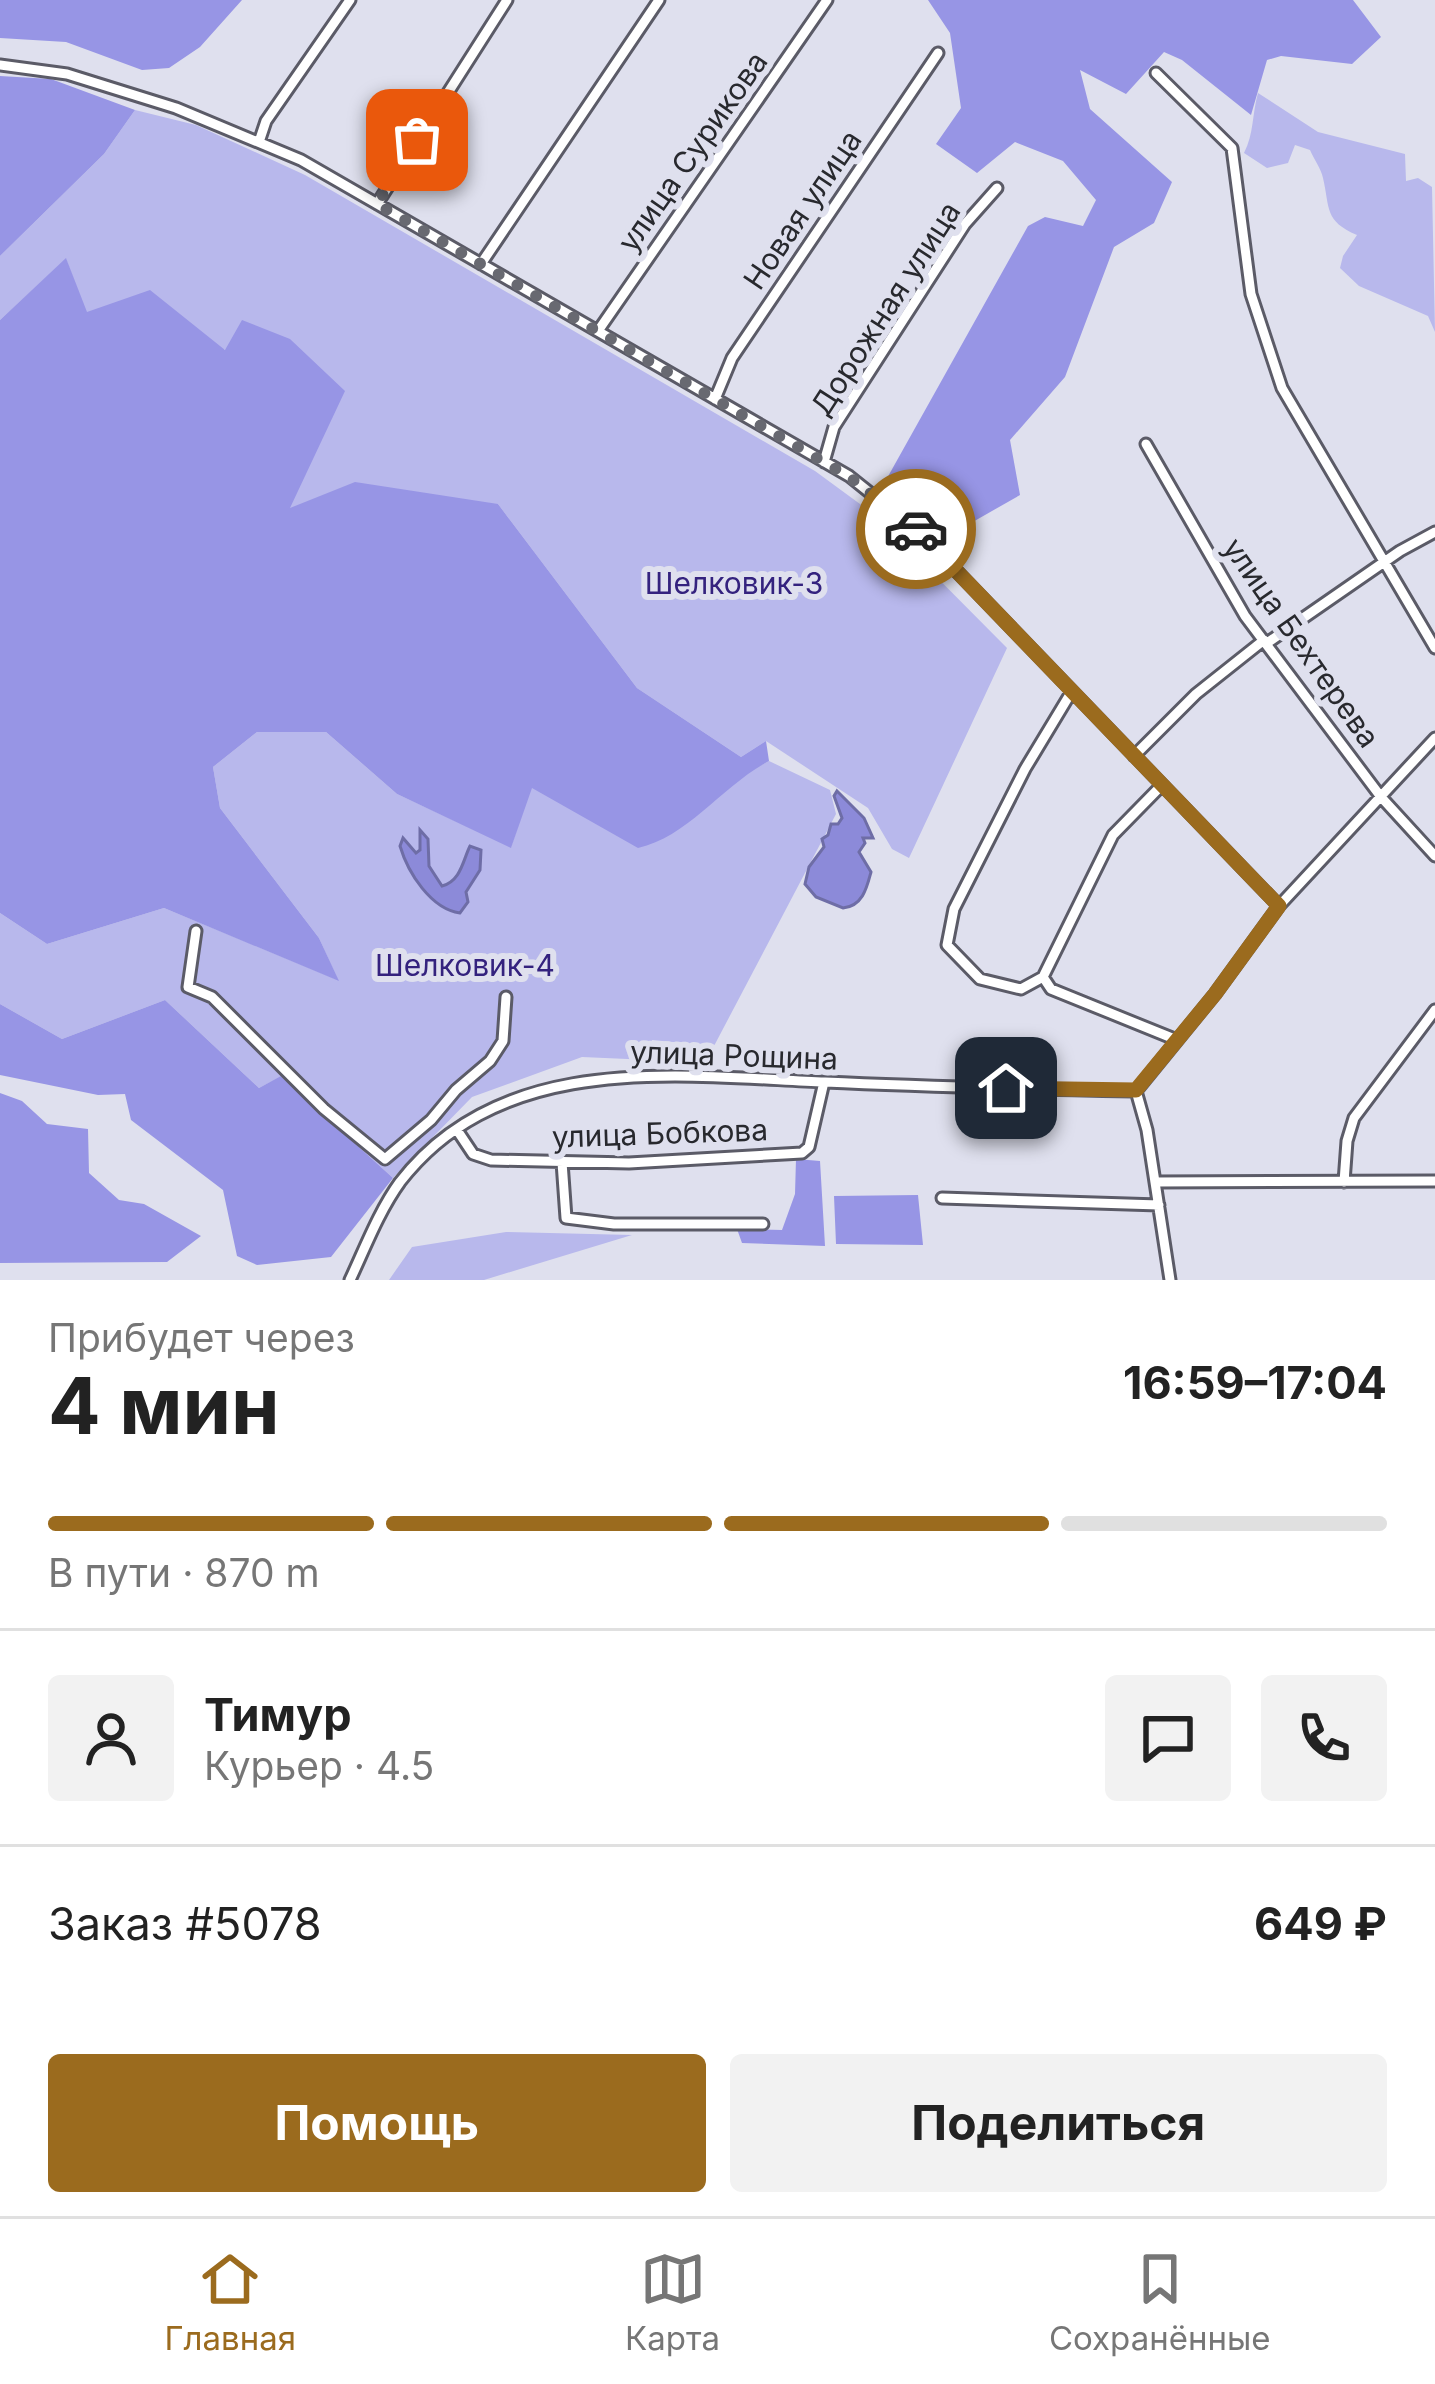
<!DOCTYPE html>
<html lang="ru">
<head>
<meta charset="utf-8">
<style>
  :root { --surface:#fff; --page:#f2f2f2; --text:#222; --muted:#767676; --line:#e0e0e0; --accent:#9b6b1e }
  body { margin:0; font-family:Inter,sans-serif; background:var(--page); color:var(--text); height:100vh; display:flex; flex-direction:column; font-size:45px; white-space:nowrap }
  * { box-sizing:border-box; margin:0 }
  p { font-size:39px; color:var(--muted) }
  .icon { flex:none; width:66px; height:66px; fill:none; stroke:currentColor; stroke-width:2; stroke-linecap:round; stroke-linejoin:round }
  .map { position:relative; height:1280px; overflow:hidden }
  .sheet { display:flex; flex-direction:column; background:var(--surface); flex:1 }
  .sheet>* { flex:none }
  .pin { position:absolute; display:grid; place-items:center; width:102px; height:102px; color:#fff; margin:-51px; border-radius:24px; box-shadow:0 6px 18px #0006 }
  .courier { position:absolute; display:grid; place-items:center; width:120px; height:120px; margin:-60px; border:9px solid #9b6b1e; border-radius:50%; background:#fff; color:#222; box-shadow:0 3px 15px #0007 }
  .head em { font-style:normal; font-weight:700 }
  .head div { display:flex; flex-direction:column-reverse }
  .head { display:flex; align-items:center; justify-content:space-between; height:204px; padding:0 48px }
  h1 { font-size:78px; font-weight:700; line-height:90px }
  .bar { display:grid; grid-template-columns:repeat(4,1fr); gap:18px 12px; align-content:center; height:144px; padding:0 48px }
  .bar i { height:15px; border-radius:9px; background:var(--line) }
  .bar .active { background:var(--accent) }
  .bar p { grid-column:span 4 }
  .line { display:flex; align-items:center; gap:30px; padding:0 48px; border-top:3px solid var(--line) }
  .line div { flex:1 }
  .round { display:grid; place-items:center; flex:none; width:126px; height:126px; border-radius:12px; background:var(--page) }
  .button { display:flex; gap:24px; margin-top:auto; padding:24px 48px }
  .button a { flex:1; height:138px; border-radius:12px; background:var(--accent); color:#fff; font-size:48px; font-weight:700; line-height:138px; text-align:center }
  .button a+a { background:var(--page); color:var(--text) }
  .tab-bar { display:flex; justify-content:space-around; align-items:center; height:168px; border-top:3px solid var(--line); background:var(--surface); font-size:33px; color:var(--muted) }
  .tab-bar a { display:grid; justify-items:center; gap:6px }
  .tab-bar .active { color:var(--accent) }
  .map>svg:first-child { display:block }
  .green { fill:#b8b8ec }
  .forest { fill:#9795e5 }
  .water { fill:#8c8ad9; stroke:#6e6da6; stroke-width:3 }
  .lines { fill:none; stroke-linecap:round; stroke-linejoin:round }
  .minor-casing { stroke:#5b5b67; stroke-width:15 }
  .minor { stroke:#fff; stroke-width:9 }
  .done { stroke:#686971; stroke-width:12; stroke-dasharray:0 21.6 }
  .route { stroke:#9b6b1e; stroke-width:15 }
  .labels { text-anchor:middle; stroke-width:12; stroke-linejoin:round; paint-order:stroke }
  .street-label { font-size:30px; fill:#28292e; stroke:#dfe0ee }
  .park-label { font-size:30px; fill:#34227e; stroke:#dfe0ee }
</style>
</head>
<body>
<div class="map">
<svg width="1435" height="1280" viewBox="0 0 1435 1280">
  <rect width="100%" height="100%" fill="#dfe0ee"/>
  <path class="green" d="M1258 93 1318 132 1405 154 1406 181 1418 178 1432 187 1435 332 1428 316 1359 286 1340 268 1343 256 1357 235C1324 221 1330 208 1323 178 1321 169 1314 159 1310 150L1295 145 1288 163 1267 168 1244 153C1254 134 1252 114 1258 93Z
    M135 110 196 125 305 175 815 471 875 515 1007 648 909 858 892 849 868 808 766 741 741 757 637 688 498 504 289 509 226 350 86 312 66 259 0 320V256L104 154Z
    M257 732H326L397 794 511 847 531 788 746 773 769 761 830 790 836 814 714 1046 652 1040 650 1060 582 1057 472 1097 393 1178 282 1076 259 1088 165 1000 62 1039 0 1004V913L47 944 164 908 338 980 319 938 220 808 213 767Z
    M506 1232 632 1235 484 1280H389L412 1247Z"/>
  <path class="forest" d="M0 0H242L200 47 169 68 142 70 66 42 0 38Z
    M928 0H1353L1381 37 1352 64 1281 56 1267 60 1251 115 1182 60 1164 52 1126 94 1080 70 1090 109 1172 182 1154 223 1114 247 1065 377 1010 440 1020 495 964 527 881 489 1028 226 1045 217 1083 226 1096 200 1063 161 1015 142 977 173 936 144 961 108 950 33Z
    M0 76 51 79 135 110 104 154 0 256Z
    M66 258 87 312 150 290 225 350 242 320 290 339 345 391 290 508 355 482 498 504 637 688 741 757 766 741 769 761C723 785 688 837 638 848L532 788 511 848 397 794 326 732H257L213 767 220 808 319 938 339 981 164 908 47 944 0 913V320Z
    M165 1000 259 1088 281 1076 393 1178 331 1257 257 1265 237 1256 223 1190 131 1120 125 1094 98 1095 0 1075V1004L62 1039Z
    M0 1093 22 1101 47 1124 88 1129 89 1173 119 1200 144 1204 201 1236 167 1262 0 1263Z
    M796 1159 820 1161 825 1246 742 1243 737 1229 782 1230 795 1194Z
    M918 1195 923 1245 836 1244 834 1196Z"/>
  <path class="water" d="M837 791 864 818 873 838H863L865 843 859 852 871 872C867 887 863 906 843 908L816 897 805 884 809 867 824 847 822 839 828 835 831 824H838L842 818 834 796Z
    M420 830 428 839 429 866 442 886C461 881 463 860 470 846L481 850 480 870 466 892 468 902 460 913C431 909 408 873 400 846L403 838 416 853 420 850Z"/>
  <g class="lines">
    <g class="minor-casing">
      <path id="minor" d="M0 65 67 74 176 108 301 160 849 476 919 532 1279 906
        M1156 73 1232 148 1251 294 1282 388 1435 648
        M259 142 266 121 350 0
        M377 204 507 0
        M481 264 659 0
        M598 331 827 0
        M715 399 732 358 938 53
        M1146 444 1245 616 1381 797 1435 856
        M824 462 834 427 965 224 997 188
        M1267 643 1400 551 1435 532
        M1134 756 1196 694 1264 640
        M1161 786 1113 835 1043 977 1051 989 1177 1040
        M196 931 188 987 212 997 324 1109 385 1159 431 1120 456 1090 490 1061 503 1041 506 997
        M1043 977 1021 989 980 979 947 945 954 909 1025 769 1072 691
        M1136 1091 1215 994 1279 906 1435 738
        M1136 1091 1147 1130 1170 1280
        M457 1130 473 1154 491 1160 629 1163 802 1153 809 1147 824 1082
        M562 1162 566 1218 614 1224H763
        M1155 1182 1435 1181
        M1344 1182 1347 1141 1354 1118 1435 1010
        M942 1198 1159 1205
        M350 1280C365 1248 379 1211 400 1182 502 1050 680 1076 825 1082 929 1087 1033 1089 1136 1091"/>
    </g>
    <use href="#minor" class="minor"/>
  </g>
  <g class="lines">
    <path class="done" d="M417 140 377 204 848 476 916 529"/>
    <path class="route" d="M916 529 1279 906 1215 994 1136 1090 1006 1088"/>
  </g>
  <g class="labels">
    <g class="street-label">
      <text transform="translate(693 152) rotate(-55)" y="10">улица Сурикова</text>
      <text transform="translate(803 210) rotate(-56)" y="10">Новая улица</text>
      <text transform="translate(886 309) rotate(-57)" y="10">Дорожная улица</text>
      <text transform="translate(1301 643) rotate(55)" y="10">улица Бехтерева</text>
      <text transform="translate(734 1056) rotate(2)" y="10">улица Рощина</text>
      <text transform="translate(660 1134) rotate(-2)" y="10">улица Бобкова</text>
    </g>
    <g class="park-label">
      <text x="734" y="594">Шелковик-3</text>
      <text x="465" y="976">Шелковик-4</text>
    </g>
  </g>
</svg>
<div class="pin" style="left:417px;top:140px;background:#ea580c"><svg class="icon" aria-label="bag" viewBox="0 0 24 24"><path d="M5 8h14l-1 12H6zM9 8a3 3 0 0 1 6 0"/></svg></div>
<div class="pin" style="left:1006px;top:1088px;background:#1f2937"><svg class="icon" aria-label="home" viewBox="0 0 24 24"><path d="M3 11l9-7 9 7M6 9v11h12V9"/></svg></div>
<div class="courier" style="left:916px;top:529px"><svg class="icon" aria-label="car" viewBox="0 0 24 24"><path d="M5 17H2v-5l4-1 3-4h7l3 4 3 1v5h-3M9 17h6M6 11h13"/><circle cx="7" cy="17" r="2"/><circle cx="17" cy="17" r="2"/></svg></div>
</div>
<section class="sheet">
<div class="head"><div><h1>4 мин</h1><p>Прибудет через</p></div><em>16:59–17:04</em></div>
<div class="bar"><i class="active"></i><i class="active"></i><i class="active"></i><i></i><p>В пути · 870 m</p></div>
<div class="line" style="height:216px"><a class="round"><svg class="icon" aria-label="person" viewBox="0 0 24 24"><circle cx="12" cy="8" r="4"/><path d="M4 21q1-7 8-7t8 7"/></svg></a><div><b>Тимур</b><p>Курьер · 4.5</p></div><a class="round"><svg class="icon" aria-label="chat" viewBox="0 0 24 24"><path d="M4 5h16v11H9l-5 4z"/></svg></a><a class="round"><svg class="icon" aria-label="phone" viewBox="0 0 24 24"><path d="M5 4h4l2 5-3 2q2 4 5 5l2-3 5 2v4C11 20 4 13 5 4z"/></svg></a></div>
<div class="line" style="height:156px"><div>Заказ #5078</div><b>649 ₽</b></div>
<div class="button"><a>Помощь</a><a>Поделиться</a></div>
</section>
<nav class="tab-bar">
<a class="active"><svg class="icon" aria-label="home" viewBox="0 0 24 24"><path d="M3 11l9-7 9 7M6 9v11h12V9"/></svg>Главная</a>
<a><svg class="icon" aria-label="map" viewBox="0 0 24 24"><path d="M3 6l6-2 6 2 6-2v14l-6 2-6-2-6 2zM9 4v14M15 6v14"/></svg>Карта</a>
<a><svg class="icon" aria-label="saved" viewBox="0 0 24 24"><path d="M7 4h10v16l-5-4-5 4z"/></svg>Сохранённые</a>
</nav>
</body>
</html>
